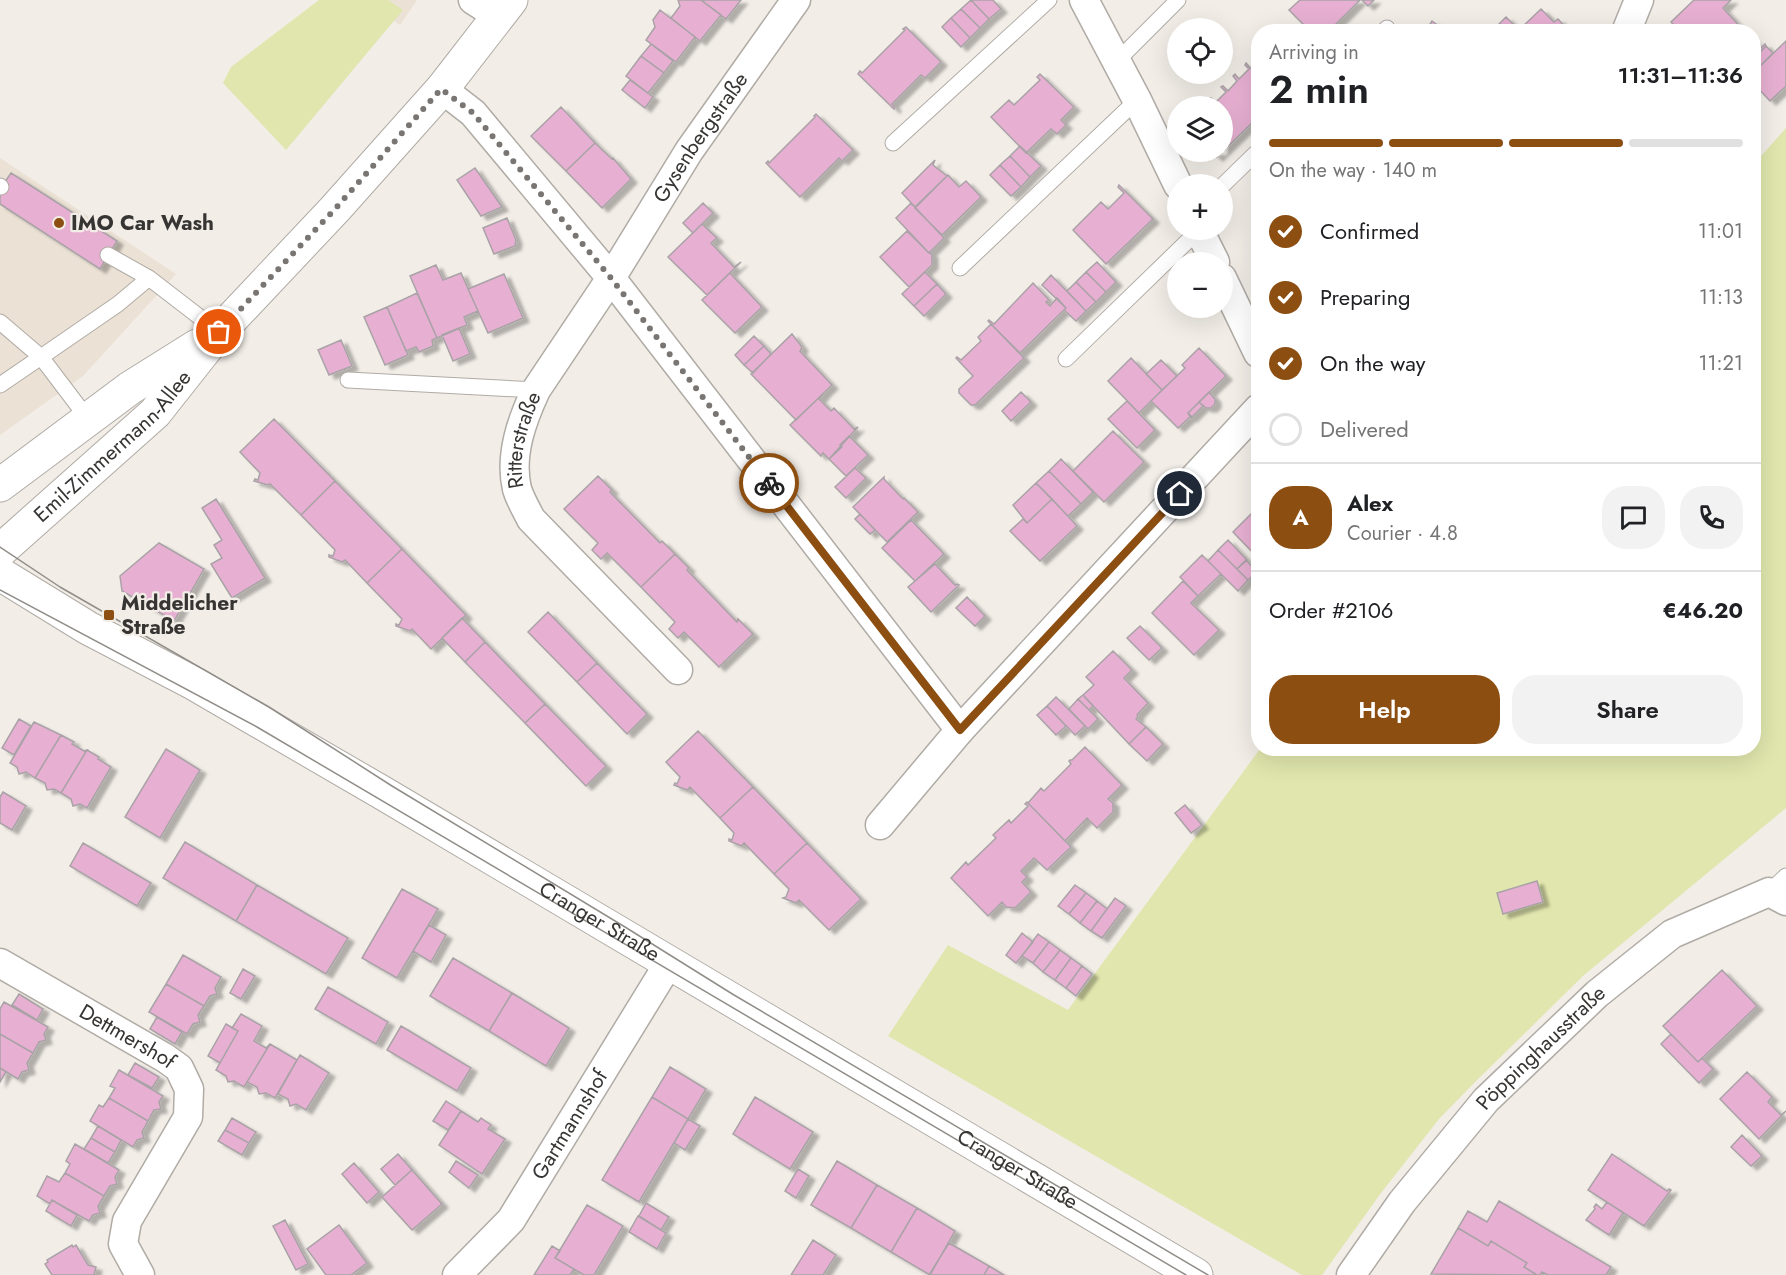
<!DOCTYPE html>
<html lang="en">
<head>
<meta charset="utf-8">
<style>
  :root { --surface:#fff; --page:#f2f2f2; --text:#202124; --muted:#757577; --line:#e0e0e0; --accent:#8c4e11 }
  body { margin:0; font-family:Jost,sans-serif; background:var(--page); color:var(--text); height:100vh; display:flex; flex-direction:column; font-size:22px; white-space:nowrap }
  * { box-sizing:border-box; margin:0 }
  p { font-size:20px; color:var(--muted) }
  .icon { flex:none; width:33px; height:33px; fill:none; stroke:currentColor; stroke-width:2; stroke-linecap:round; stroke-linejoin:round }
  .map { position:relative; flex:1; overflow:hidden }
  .sheet { position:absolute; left:1251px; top:24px; width:510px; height:732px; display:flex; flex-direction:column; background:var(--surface); border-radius:24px; box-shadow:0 6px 24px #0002 }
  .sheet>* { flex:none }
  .fabs { position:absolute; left:1167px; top:18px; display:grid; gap:12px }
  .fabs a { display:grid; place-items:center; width:66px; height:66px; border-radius:50%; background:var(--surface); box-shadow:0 6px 24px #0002; font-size:30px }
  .pin { position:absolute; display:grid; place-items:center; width:51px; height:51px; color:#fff; margin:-26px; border:3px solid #fff; border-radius:50%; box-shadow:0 2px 6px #0007 }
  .courier { position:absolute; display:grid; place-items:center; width:60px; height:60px; margin:-30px; border:4px solid #8c4e11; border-radius:50%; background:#fff; color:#222; box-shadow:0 2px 8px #0007 }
  .head em { font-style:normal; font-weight:600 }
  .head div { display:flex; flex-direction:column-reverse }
  .head { display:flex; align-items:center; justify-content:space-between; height:102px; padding:0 18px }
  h1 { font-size:39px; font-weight:600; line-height:45px }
  .bar { display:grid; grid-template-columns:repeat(4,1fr); gap:9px 6px; align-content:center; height:72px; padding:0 18px }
  .bar i { height:8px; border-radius:4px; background:var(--line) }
  .bar .on { background:var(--accent) }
  .bar p { grid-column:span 4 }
  .line { display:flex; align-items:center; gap:15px; padding:0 18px; border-top:2px solid var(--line) }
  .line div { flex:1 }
  .round { display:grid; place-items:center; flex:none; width:63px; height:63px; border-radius:24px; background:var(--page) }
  ol { padding:0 18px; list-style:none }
  li { display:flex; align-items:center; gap:18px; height:66px }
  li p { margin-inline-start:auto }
  li .icon { padding:6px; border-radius:50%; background:var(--accent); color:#fff; stroke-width:4 }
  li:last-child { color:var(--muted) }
  li i { width:33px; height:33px; border:3px solid var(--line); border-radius:50% }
  .button { display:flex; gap:12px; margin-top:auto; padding:12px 18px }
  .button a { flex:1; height:69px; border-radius:24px; background:var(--accent); color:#fff; font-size:24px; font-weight:600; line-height:69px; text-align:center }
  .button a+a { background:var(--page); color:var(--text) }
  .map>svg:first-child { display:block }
  .built { fill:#ebe1d5 }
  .green { fill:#e0e6ad }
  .building { fill:#e7b0d2; stroke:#a9a2a6; stroke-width:1.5; filter:url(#shadow) }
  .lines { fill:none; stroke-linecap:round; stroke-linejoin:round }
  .lane-casing { stroke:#b0aba5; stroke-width:17 }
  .street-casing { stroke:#b0aba5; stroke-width:31 }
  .secondary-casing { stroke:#b0aba5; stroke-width:35 }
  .lane { stroke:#fff; stroke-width:15 }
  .street { stroke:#fff; stroke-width:28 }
  .secondary { stroke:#fff; stroke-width:33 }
  .tram { stroke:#918d89; stroke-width:1.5 }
  .done { stroke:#787572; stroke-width:6; stroke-dasharray:0 10.8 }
  .route { stroke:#8c4e11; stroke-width:8 }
  .poi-dot { fill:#8c4e11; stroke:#f2ede7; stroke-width:2 }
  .labels { text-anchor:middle; stroke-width:4.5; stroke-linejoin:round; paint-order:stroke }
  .street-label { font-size:21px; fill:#373533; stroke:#f2ede7 }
  .poi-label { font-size:21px; font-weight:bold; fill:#373533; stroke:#f2ede7; text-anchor:start }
</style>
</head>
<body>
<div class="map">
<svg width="1786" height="1275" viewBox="0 0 1786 1275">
  <defs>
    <filter id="shadow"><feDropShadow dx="6" dy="4" stdDeviation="1.5" flood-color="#0004"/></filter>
  </defs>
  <rect width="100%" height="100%" fill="#f2ede7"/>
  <path class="built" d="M363 0H417L400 25Z
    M0 158 176 274 83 376 0 435Z"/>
  <path class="green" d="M319 0H388L403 10 286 150 223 83 231 67Z
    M1786 128V808L1584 975 1475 1082 1439 1119 1381 1193 1322 1275H1302L888 1036 948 945 1068 1010 1260 749 1754 748V164Z"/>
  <path class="building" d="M678 0H701L721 15 700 41 671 18 680 6Z
    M701 0H741L726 19Z
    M971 0H993L1001 9 989 19Z
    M971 0 989 19 980 28 961 9Z
    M1300 0H1360L1328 32H1311L1289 10Z
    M1362 0H1374L1368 6Z
    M1694 0H1731L1723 8 1745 32H1681L1671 22Z
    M961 9 980 28 970 38 951 18Z
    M1541 9 1554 22 1558 19 1570 32H1491L1506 17 1519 30Z
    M660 10 695 37 676 62 646 40 655 27 653 20Z
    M951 18 970 38 961 47 942 27Z
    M1432 21 1447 32H1425Z
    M906 27 941 62 925 78 921 75 892 104 895 107 894 109 858 74 860 71 862 73 905 30 903 29Z
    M1754 40 1761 48 1765 44 1766 46 1754 58Z
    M1786 41V86L1770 101 1754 84V72Z
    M651 44 673 61 664 73 641 56Z
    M1766 46 1773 53 1754 72V58Z
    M641 56 664 73 648 93 626 76Z
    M1246 63 1258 76V117L1217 157 1212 152H1222V106H1202L1211 98 1216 102 1226 92 1221 87 1223 86 1228 91 1237 81 1233 76 1235 74 1239 79 1249 69 1245 65Z
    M1040 74 1074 107 1061 120 1066 125 1057 134 1051 129 1026 153 991 117 1009 100 1014 105 1040 80 1037 77Z
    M630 80 653 97 645 108 622 90Z
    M561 107 595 143 566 171 531 136Z
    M816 114 853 150 842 161 839 158 800 197 766 163 768 161 769 163 815 117 814 116Z
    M595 143 612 159 613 158 631 179 602 208 566 171Z
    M1020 146 1041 166 1030 177 1010 156Z
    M1010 156 1030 177 1021 187 1000 165Z
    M935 160 933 165 947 176 915 207 902 193Z
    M1000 165 1021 187 1011 196 990 175Z
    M475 168 502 207 481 216 457 180Z
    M11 173 117 241 100 269 0 204V189Z
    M948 175 959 187 966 181 981 197 942 235 915 208Z
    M1119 185 1153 219 1106 264 1073 230 1101 202 1108 209 1124 193 1118 187Z
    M703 203 713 213 693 233 683 223Z
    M911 203 944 238 929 253 896 218Z
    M507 218 516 240 515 246 494 254 483 228Z
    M702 224 717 238 711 243 734 267 741 262 707 295 668 257Z
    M907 231 929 253 932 254V265L909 287 880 257Z
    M1097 262 1116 282 1106 292 1086 272Z
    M436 265 443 280 461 273 478 311 464 317 467 325 437 338 410 276Z
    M925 272 937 284 914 306 902 294Z
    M1086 272 1106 292 1096 302 1076 282Z
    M730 273 762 307 735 333 702 300Z
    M504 274 523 318 488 333 468 289Z
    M1051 275 1086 311 1076 321 1064 310 1066 308 1042 285Z
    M1076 282 1096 302 1086 311 1067 291Z
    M1033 283 1049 300 1046 302 1050 306 1057 298 1066 308 1020 353 988 321 989 320 994 324Z
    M937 284 946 294 924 316 914 306Z
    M417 293 437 338 432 340 433 346 419 352 416 347 406 351 387 307Z
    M387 307 408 355 385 365 364 317Z
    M991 324 1024 358 975 405H971L959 393V389L973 376 956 358 957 357 961 360 981 341 978 337Z
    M459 328 470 354 453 361 442 335Z
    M792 334 802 347 800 351 832 385 796 420 751 374Z
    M754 336 764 346 744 365 735 355Z
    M341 340 352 366 329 375 318 350Z
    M764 346 771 354 753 373 744 365Z
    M1199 348 1226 376 1188 413 1191 416 1178 428 1151 401 1185 368 1182 365Z
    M1131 358 1162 390 1139 413 1108 381Z
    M1161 360 1177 376 1162 390 1146 374Z
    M1021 392 1031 402 1011 421 1002 411Z
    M1209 392 1215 399V404L1211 408H1206L1199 402Z
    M824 393 819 399 831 411 834 408 854 429 858 427 829 459 823 453 821 456 790 425Z
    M1127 401 1155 430 1137 448 1108 419Z
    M1199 402 1203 406 1191 418 1188 413Z
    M274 419 335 481 301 515 270 484 268 485 254 481 255 479 258 480 260 473 240 452Z
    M1113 431 1144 462 1104 502 1073 471Z
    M849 436 868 455 846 476 829 459 842 447 840 445Z
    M1061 459 1093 492 1081 504 1049 471Z
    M855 468 866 478 846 498 835 487Z
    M1049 471 1081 504 1068 516 1036 483Z
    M598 476 612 490 610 492 660 543 662 541 675 554 641 587 607 553 601 559 592 550 598 543 564 509Z
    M884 477V479L903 499 904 498 918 512 887 542 853 507Z
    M335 481 402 549 367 583 345 560 342 562 329 557V555L333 556 335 550 301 515Z
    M1036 483 1052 499 1027 523 1013 505Z
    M216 499 265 578 232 598 211 564 222 558 214 545 222 540 202 508Z
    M1052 499 1077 526 1040 561 1010 531 1023 519 1027 523Z
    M1258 507V558L1233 532Z
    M860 514 875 530 870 534 855 519Z
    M911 520 944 554 915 581 882 548Z
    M1228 540 1247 560 1237 569 1218 550Z
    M159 543 204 569 174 621 122 591 120 576Z
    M402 549 466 615 431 649 412 629 410 631 396 626V624L399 625 402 619 367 583Z
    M1218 550 1248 580 1238 591 1208 561Z
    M675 554 689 568 687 570 737 622 738 619 753 634 719 667 684 632 678 638 669 629 675 622 641 587Z
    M1202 555 1221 574 1198 596 1180 577Z
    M1246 560 1257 572 1248 580 1237 569Z
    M935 564 955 585 957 584 959 585 931 612 908 587Z
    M1183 581 1198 596 1191 603 1219 630 1194 655 1152 613Z
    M967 597 985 616 975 626 956 608Z
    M548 612 597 663 577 682 528 632Z
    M462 618 485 642 465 662 442 638Z
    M1140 626 1162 648 1149 660 1127 638Z
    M485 642 545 704 525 723 465 662Z
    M1113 651 1132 670 1124 678 1148 703 1137 715 1138 717 1136 719 1146 727 1129 744 1083 695 1094 685 1086 677Z
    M597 663 647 714 627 734 577 682Z
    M1083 695 1093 706 1089 710 1078 699Z
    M1056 697 1085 726 1075 735 1047 706Z
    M1078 699 1098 719 1088 729 1069 709Z
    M545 704 606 766 586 786 525 723Z
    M1047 706 1066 726 1056 735 1037 715Z
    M19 719 31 726 14 755 2 748Z
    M34 722 61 735 35 778 26 772 19 774 17 767 10 763Z
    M1146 727 1163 744 1147 761 1129 744Z
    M698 731 753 787 720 818 690 787 687 790 674 785 675 783 677 784 680 777 666 762Z
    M61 735 74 742 72 744 84 751 87 750 61 793 54 789 47 790 45 783 35 778Z
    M1085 747 1122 785 1108 799 1113 803V812L1097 828 1087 818 1065 841 1028 803 1041 788 1044 791 1071 764 1069 761 1070 760H1072Z
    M166 749 200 770 160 838 125 817Z
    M87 750 99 757 98 759 111 767 87 808 80 804 73 806 71 799 61 793Z
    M753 787 807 843 774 874 744 843 742 846 729 841V839L732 840 734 833 720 818Z
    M3 792 26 806 12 830 0 823V797Z
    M1027 802 1071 847 1047 870 1034 858 1021 871 1027 877 1022 882 1031 892 1015 908 1006 907 1002 902 988 916 951 878 966 862 968 865 996 838 993 835 1009 820 1011 823 1028 806 1025 804Z
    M1185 805 1202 825 1191 833 1175 813Z
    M185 842 257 885 236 921 163 878Z
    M83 843 151 883 137 906 70 866Z
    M807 843 861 899 829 930 799 900 796 903 783 898 786 897 789 889 774 874Z
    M1537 881 1543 902 1503 914 1497 893Z
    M257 885 348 938 326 974 236 921Z
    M1075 885 1086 893 1069 914 1058 906Z
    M402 889 438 909 397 978 362 958Z
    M1086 893 1097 901 1080 923 1069 914Z
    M1115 898 1126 906 1102 938 1091 931Z
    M1097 901 1107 909 1091 931 1080 923Z
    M429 925 446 935 431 962 413 951Z
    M1022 933 1033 942 1016 963 1006 955Z
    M1038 934 1049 942 1033 963 1022 956Z
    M1049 942 1060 950 1043 972 1033 963Z
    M1060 950 1071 958 1055 980 1043 972Z
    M183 955 221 977 215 988 217 994 210 996 204 1006 166 984Z
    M453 958 512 993 489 1031 430 996Z
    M1071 958 1082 966 1066 988 1055 980Z
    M1082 966 1092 974 1076 996 1066 988Z
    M243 969 255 976 241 999 230 993Z
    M1722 970 1757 1006 1698 1062 1663 1026Z
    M166 984 204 1006 198 1015 200 1022 193 1024 187 1034 149 1012Z
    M328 987 388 1022 376 1044 315 1009Z
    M512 993 569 1028 546 1066 489 1031Z
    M19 994 43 1009 37 1020 12 1005Z
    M4 1002 48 1027 44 1034 46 1040 39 1042 33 1053 0 1034V1009Z
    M241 1014 262 1026 254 1041 266 1048 270 1044 244 1087 234 1081 228 1082 226 1076 216 1070 238 1031 232 1028Z
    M157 1017 182 1032 175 1044 150 1029Z
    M226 1024 238 1031 220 1063 208 1056Z
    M401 1026 471 1068 457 1091 387 1050Z
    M0 1034 33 1053 27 1063 29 1070 22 1072 18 1079 0 1068Z
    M1671 1034 1698 1062 1702 1058 1713 1069 1699 1083 1661 1044Z
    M270 1044 297 1060 275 1098 266 1093 259 1094 257 1087 247 1082Z
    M300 1055 329 1073 306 1110 296 1104 290 1106 288 1099 278 1094Z
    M135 1063 159 1077 152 1088 128 1075Z
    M670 1067 706 1089 688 1119 652 1097Z
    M0 1068 6 1072 0 1082Z
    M119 1070 163 1096 159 1102 161 1109 154 1110 148 1121 109 1098 115 1088 110 1086Z
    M1747 1072 1772 1097 1768 1102 1781 1115 1786 1111 1759 1139 1720 1099Z
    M652 1097 688 1119 639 1202 602 1180Z
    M755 1097 813 1132 790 1169 733 1134Z
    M109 1098 148 1121 142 1132 144 1138 137 1140 133 1147 90 1121 99 1105 103 1107Z
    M446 1101 461 1111 448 1130 433 1121Z
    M461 1111 478 1122 481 1118 491 1125 488 1129 505 1139 482 1174 439 1145Z
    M232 1118 256 1132 249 1143 225 1130Z
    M688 1119 700 1126 685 1150 674 1143Z
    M98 1126 121 1140 115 1152 91 1138Z
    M225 1130 249 1143 242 1155 218 1141Z
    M1742 1135 1762 1156 1751 1166 1731 1147Z
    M91 1138 115 1152 108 1163 84 1149Z
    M75 1144 119 1170 115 1177 117 1184 110 1186 104 1196 65 1173 70 1164 66 1161Z
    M398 1154 412 1170 395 1185 381 1169Z
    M1612 1154 1667 1191 1669 1189 1671 1190 1644 1226 1588 1190Z
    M456 1161 478 1175 469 1188 449 1172Z
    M837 1161 877 1185 851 1228 811 1205Z
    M354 1163 379 1192 367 1203 342 1174Z
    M798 1169 809 1176 796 1198 785 1191Z
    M412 1170 442 1204 412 1230 382 1197Z
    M65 1173 104 1196 98 1206 100 1213 93 1215 89 1221 52 1200 50 1204 37 1196 47 1176 59 1182Z
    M877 1185 917 1208 891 1252 851 1228Z
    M52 1200 77 1215 71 1226 46 1211Z
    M1499 1201 1611 1267 1606 1275H1548L1542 1272 1540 1275H1537L1524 1267 1527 1263 1491 1241 1488 1246 1458 1228 1468 1211 1487 1222Z
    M1607 1202 1623 1213 1609 1235 1586 1220 1595 1209 1594 1207 1596 1204 1602 1209Z
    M646 1203 669 1217 661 1230 639 1216Z
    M587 1205 623 1226 594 1275H584L555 1258Z
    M917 1208 955 1231 930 1275 891 1252Z
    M638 1216 666 1233 657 1249 629 1232Z
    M285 1220 308 1264 296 1270 273 1226Z
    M339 1225 367 1263 351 1275H326L307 1249Z
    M1458 1228 1488 1246 1491 1241 1527 1263 1524 1267 1537 1275 1431 1274Z
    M813 1240 836 1255 823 1275H791Z
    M949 1243 989 1266 984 1275H929Z
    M72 1245 73 1247 76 1245 88 1265 96 1267 94 1275H52L45 1264 48 1262 47 1260Z
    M552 1246 560 1251 555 1258 574 1269 570 1275H534Z
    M989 1266 1004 1275H984Z"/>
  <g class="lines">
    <g class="lane-casing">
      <path id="lane" d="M1383 32 1387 28
        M1117 61 1178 0
        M893 143 1049 0
        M0 186 1 187
        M1222 186 1258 151
        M108 255 149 278 219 332
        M960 268 1137 100
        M0 322 41 357 118 304 149 278
        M1066 359 1199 230
        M348 380 536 390
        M0 385 41 357 88 419
        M1769 892 1786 876"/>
    </g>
    <g class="street-casing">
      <g id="street">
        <path d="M473 0 498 16"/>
        <path d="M1084 0 1137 100 1178 185"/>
        <path d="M1626 32 1639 0"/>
        <path d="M442 89 473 113 611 278 960 730"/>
        <path d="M1199 230 1215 262"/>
        <path d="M1222 278 1258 353"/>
        <path id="s1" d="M678 670 531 519C526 509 520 499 517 489 509 455 522 420 536 390L611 278 689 151 796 0"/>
        <path d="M880 825 960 730 1258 409"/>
        <path id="s2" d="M0 963 165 1058 179 1068 189 1089 188 1117 127 1221 123 1244 140 1275"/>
        <path id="s3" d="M457 1275 511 1220 669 963"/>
        <path id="s4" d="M1351 1275 1402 1202 1486 1100 1597 994 1672 934 1769 892 1786 901"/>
      </g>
    </g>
    <g class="secondary-casing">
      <g id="secondary">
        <path d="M0 485 130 388 197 346"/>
        <path id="s5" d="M0 551 155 413 219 332 335 209 442 89 511 0"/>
        <path id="s6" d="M0 574 88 628 195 684 381 792 1196 1275"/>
      </g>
    </g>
    <use href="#lane" class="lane"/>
    <use href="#street" class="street"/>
    <use href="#secondary" class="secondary"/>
    <path class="tram" d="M0 547 60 587 269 707 392 786 625 927 734 995 1208 1275
      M0 590 257 727 1186 1275"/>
  </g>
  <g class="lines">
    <path class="done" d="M219 332 335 209 441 89 473 113 611 278 769 483"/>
    <path class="route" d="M769 483 960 730 1180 494"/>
  </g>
  <g class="poi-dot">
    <circle cx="59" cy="223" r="6"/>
    <rect x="103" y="609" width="12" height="12" rx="3"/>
  </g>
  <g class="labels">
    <g class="street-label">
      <text dy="7" stroke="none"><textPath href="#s1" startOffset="648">Gysenbergstraße</textPath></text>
      <text dy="7" stroke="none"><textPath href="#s1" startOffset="294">Ritterstraße</textPath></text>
      <text dy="7" stroke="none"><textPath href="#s5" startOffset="154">Emil-Zimmermann-Allee</textPath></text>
      <text dy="7" stroke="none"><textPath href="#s6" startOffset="693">Cranger Straße</textPath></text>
      <text dy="7" stroke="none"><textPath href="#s2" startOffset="147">Dettmershof</textPath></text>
      <text dy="7" stroke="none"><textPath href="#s4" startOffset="297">Pöppinghausstraße</textPath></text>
      <text dy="7" stroke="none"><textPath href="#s3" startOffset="189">Gartmannshof</textPath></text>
      <text dy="7" stroke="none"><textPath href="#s6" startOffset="1179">Cranger Straße</textPath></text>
    </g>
    <g class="poi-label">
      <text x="71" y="230">IMO Car Wash</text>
      <text x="121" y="610">Middelicher<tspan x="121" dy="24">Straße</tspan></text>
    </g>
  </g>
</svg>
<div class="fabs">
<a><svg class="icon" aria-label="locate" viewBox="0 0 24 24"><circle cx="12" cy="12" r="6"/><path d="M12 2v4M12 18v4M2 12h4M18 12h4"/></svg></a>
<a><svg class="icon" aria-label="layers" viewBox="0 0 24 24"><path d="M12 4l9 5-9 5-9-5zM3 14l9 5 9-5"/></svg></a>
<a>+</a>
<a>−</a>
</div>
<div class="pin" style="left:219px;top:332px;background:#ea580c"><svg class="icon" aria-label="bag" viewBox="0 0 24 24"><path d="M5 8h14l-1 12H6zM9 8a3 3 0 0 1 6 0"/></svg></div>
<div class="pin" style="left:1180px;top:494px;background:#1f2937"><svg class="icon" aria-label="home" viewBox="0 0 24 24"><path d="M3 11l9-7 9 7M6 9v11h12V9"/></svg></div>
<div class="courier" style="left:769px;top:483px"><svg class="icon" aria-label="bike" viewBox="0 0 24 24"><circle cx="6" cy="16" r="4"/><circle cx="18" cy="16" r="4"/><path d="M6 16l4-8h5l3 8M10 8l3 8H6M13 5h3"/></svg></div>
<section class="sheet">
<div class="head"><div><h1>2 min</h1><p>Arriving in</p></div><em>11:31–11:36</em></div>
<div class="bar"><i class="on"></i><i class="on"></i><i class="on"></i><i></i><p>On the way · 140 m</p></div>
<ol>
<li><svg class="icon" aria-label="check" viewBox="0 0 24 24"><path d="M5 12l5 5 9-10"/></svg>Confirmed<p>11:01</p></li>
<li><svg class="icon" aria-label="check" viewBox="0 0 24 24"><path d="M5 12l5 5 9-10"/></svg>Preparing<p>11:13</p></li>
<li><svg class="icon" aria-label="check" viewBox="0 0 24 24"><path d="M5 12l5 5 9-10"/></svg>On the way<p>11:21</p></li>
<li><i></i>Delivered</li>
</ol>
<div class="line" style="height:108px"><b class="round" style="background:var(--accent);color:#fff">A</b><div><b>Alex</b><p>Courier · 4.8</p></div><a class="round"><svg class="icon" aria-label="chat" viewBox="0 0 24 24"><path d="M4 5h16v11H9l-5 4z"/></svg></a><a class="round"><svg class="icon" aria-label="phone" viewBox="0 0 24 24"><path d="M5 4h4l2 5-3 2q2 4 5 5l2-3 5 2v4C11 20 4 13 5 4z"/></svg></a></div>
<div class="line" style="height:78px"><div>Order #2106</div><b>€46.20</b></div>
<div class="button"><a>Help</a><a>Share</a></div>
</section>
</div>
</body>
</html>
